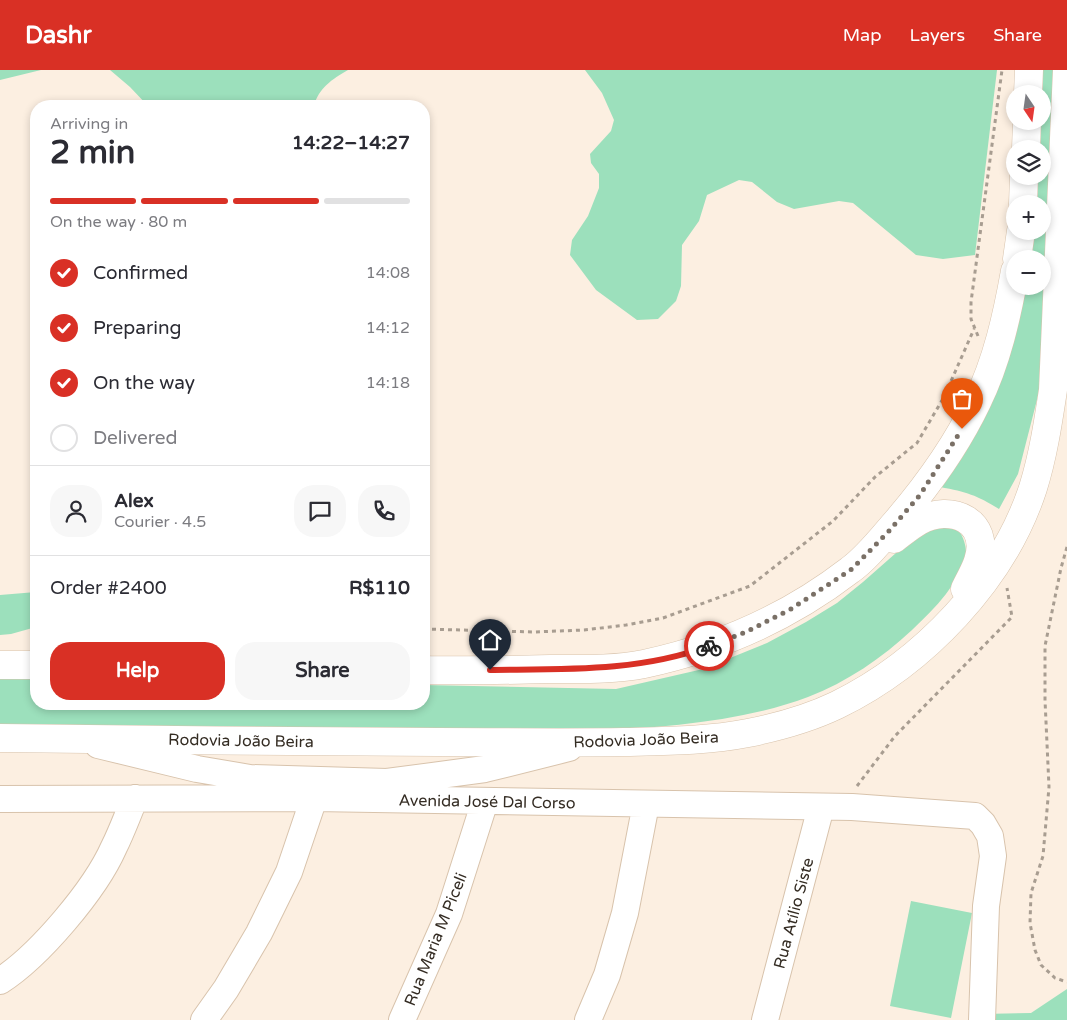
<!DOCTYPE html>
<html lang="en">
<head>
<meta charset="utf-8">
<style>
  :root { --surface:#fff; --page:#f7f7f7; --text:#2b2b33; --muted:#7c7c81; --line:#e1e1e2; --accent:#d93025 }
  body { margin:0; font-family:"Varela Round",sans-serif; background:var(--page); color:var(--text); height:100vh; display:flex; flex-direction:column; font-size:19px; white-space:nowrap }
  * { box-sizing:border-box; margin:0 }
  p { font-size:16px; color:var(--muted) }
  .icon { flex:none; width:28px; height:28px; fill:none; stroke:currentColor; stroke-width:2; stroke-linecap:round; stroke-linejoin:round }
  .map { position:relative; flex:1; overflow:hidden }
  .panel { position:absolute; left:30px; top:30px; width:400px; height:610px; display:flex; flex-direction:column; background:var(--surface); border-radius:20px; box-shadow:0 2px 8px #0003 }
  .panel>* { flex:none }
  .needle { width:32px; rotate:167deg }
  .fabs { position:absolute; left:1006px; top:15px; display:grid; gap:10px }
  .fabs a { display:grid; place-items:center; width:45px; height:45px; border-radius:50%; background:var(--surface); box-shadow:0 2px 8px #0003; font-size:25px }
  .pin { position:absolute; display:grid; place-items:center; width:42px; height:42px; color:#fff; margin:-51px -21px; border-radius:50% 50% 50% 0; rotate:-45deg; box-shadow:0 0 5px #0007 }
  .pin .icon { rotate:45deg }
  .courier { position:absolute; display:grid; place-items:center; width:50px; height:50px; margin:-25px; border:4px solid #d93025; border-radius:50%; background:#fff; color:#222; box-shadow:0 1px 6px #0007 }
  .summary em { font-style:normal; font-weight:700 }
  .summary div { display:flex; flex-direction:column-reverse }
  .summary { display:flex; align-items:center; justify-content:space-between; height:85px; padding:0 20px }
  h1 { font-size:32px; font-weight:700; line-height:38px }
  .bar { display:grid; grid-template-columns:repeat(4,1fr); gap:8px 5px; align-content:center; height:60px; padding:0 20px }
  .bar i { height:6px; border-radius:4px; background:var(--line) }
  .bar .selected { background:var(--accent) }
  .bar p { grid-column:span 4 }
  .line { display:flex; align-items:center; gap:12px; padding:0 20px; border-top:1px solid var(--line) }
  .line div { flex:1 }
  .round { display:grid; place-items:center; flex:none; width:52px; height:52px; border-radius:20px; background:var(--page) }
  ol { padding:0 20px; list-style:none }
  li { display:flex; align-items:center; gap:15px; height:55px }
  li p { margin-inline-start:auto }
  li .icon { padding:5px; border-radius:50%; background:var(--accent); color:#fff; stroke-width:4 }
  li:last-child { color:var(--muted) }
  li i { width:28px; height:28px; border:2px solid var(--line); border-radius:50% }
  .primary-button { display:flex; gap:10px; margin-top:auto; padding:10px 20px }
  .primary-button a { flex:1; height:58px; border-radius:20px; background:var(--accent); color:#fff; font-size:20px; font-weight:700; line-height:58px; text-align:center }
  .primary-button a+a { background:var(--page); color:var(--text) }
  header { display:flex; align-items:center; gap:30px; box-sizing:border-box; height:70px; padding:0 25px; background:var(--accent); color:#fff }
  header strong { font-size:24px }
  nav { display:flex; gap:28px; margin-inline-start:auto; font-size:18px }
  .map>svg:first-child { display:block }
  .green { fill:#9ce0bc }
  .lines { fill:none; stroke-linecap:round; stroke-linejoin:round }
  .minor-casing { stroke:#d8c3ac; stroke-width:28 }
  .major-casing { stroke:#d8c3ac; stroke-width:29 }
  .path { stroke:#a89d91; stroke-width:3; stroke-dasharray:4 4; stroke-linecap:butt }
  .minor { stroke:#fff; stroke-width:26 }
  .major { stroke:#fff; stroke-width:28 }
  .done { stroke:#7a7066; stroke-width:5; stroke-dasharray:0 9 }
  .route { stroke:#d93025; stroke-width:6 }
  .labels { text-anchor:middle; stroke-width:4; stroke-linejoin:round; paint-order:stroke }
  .street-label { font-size:16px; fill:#342c23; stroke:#fff }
</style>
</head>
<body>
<header>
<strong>Dashr</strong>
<nav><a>Map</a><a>Layers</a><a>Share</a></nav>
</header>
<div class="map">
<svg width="1067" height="950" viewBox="0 0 1067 950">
  <rect width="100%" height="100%" fill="#fcefe1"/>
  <path class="green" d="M0 0H41L0 10Z
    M110 0H348C332 9 318 19 314 36H148L130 17Z
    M585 0H997L975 185 943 189 916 185 853 133 839 131 794 139 777 132 752 112 739 110 707 125 699 151 682 175 681 216 676 231 658 249 637 250 596 220 570 185 572 170 588 146 599 118V104L591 93 590 84 611 61 614 50 602 23Z
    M1041 0H1056L1039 322 1018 404 999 439C976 425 967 422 940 417L1025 216H1042V189H1029L1031 161H1042V134H1033L1035 106H1042V79H1037L1038 51H1042V24H1040Z
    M939 456 958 459C975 485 962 502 946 524 936 537 924 548 912 560 882 588 847 612 808 627 745 651 663 658 596 660L0 655V607H36V634H424V615L616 619 703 599 767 573 806 552 837 533 863 512 913 468Z
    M36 522V557L11 564 0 565V525Z
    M911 831 972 843 951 948 890 936Z
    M1067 919V950H982V944L1031 943Z"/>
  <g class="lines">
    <g class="minor-casing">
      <path id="minor" d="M98 675 197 699 250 708 387 712 485 699 569 678
        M0 729 314 728 852 737 975 746 983 754 990 766 993 786 986 836 982 950
        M0 911C39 886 95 820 114 777 122 761 128 744 135 728
        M204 950 226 919 259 863 289 802 314 728
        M402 950 449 844 485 731
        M588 950 607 905 625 843 646 734
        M765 950 821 737"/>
    </g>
    <g class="major-casing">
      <path id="major" d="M1028 24 1029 0
        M1026 79 1027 51
        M1023 134 1024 106
        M1017 189 1021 161
        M894 469C902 463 910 456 919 451 951 433 991 451 978 491 975 501 969 510 965 519
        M0 595H36
        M424 600C467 601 509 600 552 599 582 599 614 600 644 594 719 578 789 547 850 500 867 488 883 467 897 451 927 416 957 374 977 332 997 291 1007 246 1015 201
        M0 668C146 670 291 671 437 672 499 672 562 673 624 672 666 671 707 671 748 663 778 657 810 648 837 635 923 593 1003 510 1033 418 1043 386 1048 353 1053 320L1067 0"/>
    </g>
    <path class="path" d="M978 266 971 249V232L1002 0
      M1067 477 1061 498 1045 576V630L1049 717 1043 786 1031 823 1030 853 1035 880 1041 895 1055 908 1067 912
      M424 559 534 562 584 560 626 555 663 548 750 516 833 451 875 407 917 373 944 327 974 259
      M857 716 895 666 1012 547 1007 518"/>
    <use href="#minor" class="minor"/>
    <use href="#major" class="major"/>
  </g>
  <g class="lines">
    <path class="done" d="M709 576 746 562 791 539 852 499 889 461 920 425 962 359"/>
    <path class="route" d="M490 600C564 599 639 602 709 576"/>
  </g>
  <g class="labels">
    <g class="street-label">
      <text transform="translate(646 669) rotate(-2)" y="6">Rodovia João Beira</text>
      <text transform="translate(241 670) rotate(1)" y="6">Rodovia João Beira</text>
      <text transform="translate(487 731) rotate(1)" y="6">Avenida José Dal Corso</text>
      <text transform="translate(793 843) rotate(-75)" y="6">Rua Atílio Siste</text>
      <text transform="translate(435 869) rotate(-68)" y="6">Rua Maria M Piceli</text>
    </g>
  </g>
</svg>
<div class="fabs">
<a><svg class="needle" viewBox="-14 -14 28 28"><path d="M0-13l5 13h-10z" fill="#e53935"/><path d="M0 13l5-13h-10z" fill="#7c7c81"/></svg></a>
<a><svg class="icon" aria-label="layers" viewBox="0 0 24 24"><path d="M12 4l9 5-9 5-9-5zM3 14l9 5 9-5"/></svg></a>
<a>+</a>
<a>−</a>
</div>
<div class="pin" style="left:962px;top:359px;background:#ea580c"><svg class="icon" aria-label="bag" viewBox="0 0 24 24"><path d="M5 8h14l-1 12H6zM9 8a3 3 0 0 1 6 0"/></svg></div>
<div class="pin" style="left:490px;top:600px;background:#1f2937"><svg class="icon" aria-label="home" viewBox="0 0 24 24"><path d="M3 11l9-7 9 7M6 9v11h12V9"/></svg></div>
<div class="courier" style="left:709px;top:576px"><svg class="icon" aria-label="bike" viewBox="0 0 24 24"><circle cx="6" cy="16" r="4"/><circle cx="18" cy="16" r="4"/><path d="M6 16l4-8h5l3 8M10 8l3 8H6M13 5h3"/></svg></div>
<section class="panel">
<div class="summary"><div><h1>2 min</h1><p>Arriving in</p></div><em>14:22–14:27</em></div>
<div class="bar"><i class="selected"></i><i class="selected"></i><i class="selected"></i><i></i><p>On the way · 80 m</p></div>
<ol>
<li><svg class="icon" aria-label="check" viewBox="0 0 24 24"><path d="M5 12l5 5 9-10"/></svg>Confirmed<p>14:08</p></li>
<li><svg class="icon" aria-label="check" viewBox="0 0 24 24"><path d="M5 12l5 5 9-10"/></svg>Preparing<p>14:12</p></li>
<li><svg class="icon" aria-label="check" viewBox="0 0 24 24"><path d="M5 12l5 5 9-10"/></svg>On the way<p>14:18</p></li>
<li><i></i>Delivered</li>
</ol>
<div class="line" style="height:90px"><a class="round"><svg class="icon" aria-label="person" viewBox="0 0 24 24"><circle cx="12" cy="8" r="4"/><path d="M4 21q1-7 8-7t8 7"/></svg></a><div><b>Alex</b><p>Courier · 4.5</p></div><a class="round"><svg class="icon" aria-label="chat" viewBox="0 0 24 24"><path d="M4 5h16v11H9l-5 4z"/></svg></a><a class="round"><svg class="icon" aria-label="phone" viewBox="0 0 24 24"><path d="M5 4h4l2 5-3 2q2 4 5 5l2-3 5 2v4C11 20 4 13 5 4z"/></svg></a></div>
<div class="line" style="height:65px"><div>Order #2400</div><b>R$110</b></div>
<div class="primary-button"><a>Help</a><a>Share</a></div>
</section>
</div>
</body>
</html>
